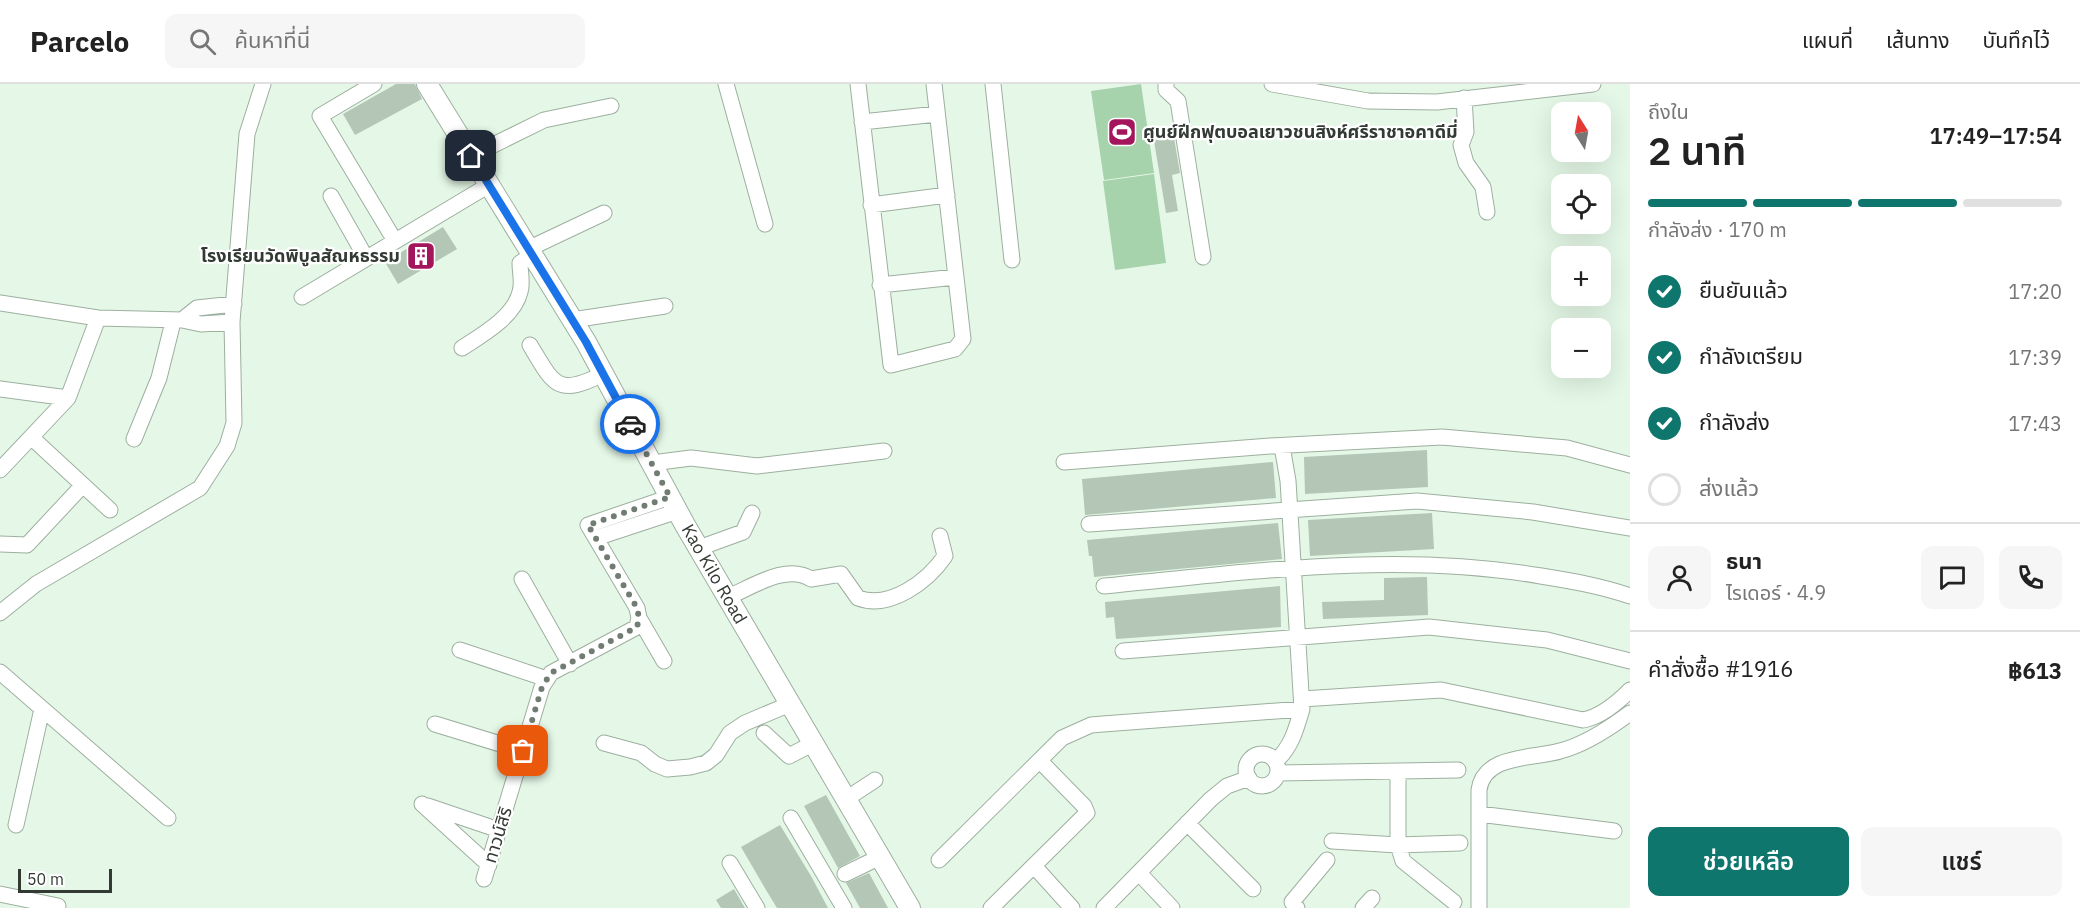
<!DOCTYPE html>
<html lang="th">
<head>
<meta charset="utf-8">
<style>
  :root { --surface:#fff; --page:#f6f6f6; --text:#222; --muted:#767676; --line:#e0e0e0; --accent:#0f766e }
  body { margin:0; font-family:"IBM Plex Sans","Noto Sans Thai",sans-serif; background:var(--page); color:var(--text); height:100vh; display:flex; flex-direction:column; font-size:22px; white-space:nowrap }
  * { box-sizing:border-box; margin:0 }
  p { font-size:20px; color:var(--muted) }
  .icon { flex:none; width:33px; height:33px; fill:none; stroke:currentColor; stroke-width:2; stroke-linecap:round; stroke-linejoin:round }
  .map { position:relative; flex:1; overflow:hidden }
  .details { display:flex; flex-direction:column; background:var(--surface); width:450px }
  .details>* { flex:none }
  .needle { width:39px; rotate:349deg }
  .controls { position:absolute; left:1551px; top:18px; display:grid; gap:12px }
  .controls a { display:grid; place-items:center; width:60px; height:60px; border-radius:12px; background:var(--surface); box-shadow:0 6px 24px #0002; font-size:30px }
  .scale { position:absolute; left:18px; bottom:15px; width:94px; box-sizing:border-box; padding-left:6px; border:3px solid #333a34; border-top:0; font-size:16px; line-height:21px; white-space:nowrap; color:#333a34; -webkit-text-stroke:4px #fff; paint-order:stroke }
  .pin { position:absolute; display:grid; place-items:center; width:51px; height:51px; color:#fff; margin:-26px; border-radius:12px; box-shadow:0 3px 9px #0006 }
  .courier { position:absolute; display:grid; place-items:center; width:60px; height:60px; margin:-30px; border:4px solid #1a73e8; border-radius:50%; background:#fff; color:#222; box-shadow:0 2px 8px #0007 }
  .headline em { font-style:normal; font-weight:600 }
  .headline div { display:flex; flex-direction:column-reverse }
  .headline { display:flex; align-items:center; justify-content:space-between; height:102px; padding:0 18px }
  h1 { font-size:39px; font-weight:600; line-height:45px }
  .bar { display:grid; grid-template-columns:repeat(4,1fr); gap:9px 6px; align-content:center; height:72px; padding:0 18px }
  .bar i { height:8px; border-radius:4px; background:var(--line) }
  .bar .active { background:var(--accent) }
  .bar p { grid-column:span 4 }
  .line { display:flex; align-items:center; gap:15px; padding:0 18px; border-top:2px solid var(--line) }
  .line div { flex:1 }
  .round { display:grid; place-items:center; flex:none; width:63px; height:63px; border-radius:12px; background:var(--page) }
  ol { padding:0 18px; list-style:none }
  li { display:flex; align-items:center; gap:18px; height:66px }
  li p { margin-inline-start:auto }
  li .icon { padding:6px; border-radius:50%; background:var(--accent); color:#fff; stroke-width:4 }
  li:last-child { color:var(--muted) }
  li i { width:33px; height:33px; border:3px solid var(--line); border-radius:50% }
  .button { display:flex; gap:12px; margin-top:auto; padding:12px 18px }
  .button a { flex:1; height:69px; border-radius:12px; background:var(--accent); color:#fff; font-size:24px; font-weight:600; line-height:69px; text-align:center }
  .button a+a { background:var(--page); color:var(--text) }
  header { display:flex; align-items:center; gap:36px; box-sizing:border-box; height:84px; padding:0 30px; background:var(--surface); border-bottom:2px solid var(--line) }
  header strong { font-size:28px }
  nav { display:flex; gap:33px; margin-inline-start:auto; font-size:21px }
  .search { width:420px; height:54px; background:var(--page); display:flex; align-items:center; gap:15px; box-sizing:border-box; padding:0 21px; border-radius:12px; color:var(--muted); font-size:22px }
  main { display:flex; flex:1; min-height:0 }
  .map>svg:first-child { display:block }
  .green { fill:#a6d2ac }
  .building { fill:#b4c6b6 }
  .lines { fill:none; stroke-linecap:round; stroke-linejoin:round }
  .minor-casing { stroke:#9daf9f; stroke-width:17 }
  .major-casing { stroke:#9daf9f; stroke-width:22 }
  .minor { stroke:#fff; stroke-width:15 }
  .major { stroke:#fff; stroke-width:20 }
  .done { stroke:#717c73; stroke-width:6; stroke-dasharray:0 10.8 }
  .route { stroke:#1a73e8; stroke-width:8 }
  .labels { text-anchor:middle; stroke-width:4.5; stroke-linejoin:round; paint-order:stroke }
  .poi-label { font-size:18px; font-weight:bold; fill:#333a34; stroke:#fff; text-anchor:start }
  .street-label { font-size:18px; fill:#333a34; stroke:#fff }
</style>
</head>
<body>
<header>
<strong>Parcelo</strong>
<div class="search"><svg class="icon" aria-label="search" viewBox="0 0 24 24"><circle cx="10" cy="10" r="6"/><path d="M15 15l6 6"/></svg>ค้นหาที่นี่</div>
<nav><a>แผนที่</a><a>เส้นทาง</a><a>บันทึกไว้</a></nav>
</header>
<main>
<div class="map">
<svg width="1630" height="824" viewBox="0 0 1630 824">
  <rect width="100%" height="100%" fill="#e5f8e7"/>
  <path class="green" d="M1141 0 1154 89 1104 96 1091 7Z
    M1154 90 1166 179 1115 186 1103 97Z"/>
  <path class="building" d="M396 0H415L422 15 355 51 343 30Z
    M1173 48 1180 89 1172 91 1178 127 1166 129 1153 51Z
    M443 143 457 165 398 200 385 178Z
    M1427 366 1428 403 1305 410 1304 373Z
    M1273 378 1276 414 1085 431 1082 395Z
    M1432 429 1434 465 1310 472 1308 436Z
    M1278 439 1282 475 1094 493 1092 472H1089L1087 456Z
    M1427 493 1428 531 1323 535 1322 518 1384 516V494Z
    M1280 502 1281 543 1116 555 1114 533 1106 534 1105 518Z
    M826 711 860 772 838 784 804 722Z
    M780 741 811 792 828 824H777L766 806 741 763Z
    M869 789 888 824H860L846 799Z
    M734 805 745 824H721L716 816Z"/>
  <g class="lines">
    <g class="minor-casing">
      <path id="minor" d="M374 0 320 32 395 157
        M726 0 765 140
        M858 0 891 281 955 265 963 255 934 0
        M993 0 1012 176
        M1166 0V6L1178 17 1203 173
        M1272 0 1368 17 1437 18 1593 0
        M1464 14 1466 48 1461 61 1466 79 1483 103 1487 128
        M862 38 937 30
        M471 72 544 36 611 22
        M331 112 366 174
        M871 121 947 111
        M528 165 604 129
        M880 201 956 193
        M302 213 489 101
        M0 219 98 234 182 236 201 240 232 238
        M182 236 197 224 234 220
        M572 236 665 222
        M530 261C554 301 557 313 603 290
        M462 264C482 251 514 233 520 208 523 199 520 189 520 179L532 171
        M0 305 68 314
        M31 353 110 426
        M134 355 159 294 173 238
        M1064 378 1270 362 1442 353 1567 364 1630 381
        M652 379 691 374 757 382 884 367
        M0 386 68 314 98 234
        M1089 440 1417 417 1533 428 1630 444
        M596 454 678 427
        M0 460 27 461 83 401
        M699 464 743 448 752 429
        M522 495 570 580
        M1104 502C1249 488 1396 467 1541 492 1572 497 1601 502 1630 512
        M728 513C752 503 787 479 811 495L841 490 858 514C890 526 928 497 945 472L940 452
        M0 529 36 500 200 404 227 362 234 339 232 238 247 50 263 0
        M639 534 664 577
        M460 566 547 595
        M1123 567 1429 543 1547 556 1630 577
        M0 588 168 734
        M1302 615 1441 606 1583 636C1600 633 1618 618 1630 606
        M435 640 523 667
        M764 649 789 672 814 659
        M604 659 641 669 655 680 667 685 690 683 706 679 716 671 730 649 745 639 790 620
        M1246 686a16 16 0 1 1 32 0a16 16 0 1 1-32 0Z
        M1276 677C1292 662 1296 645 1302 625L1288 397 1282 362
        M1398 688V761L1460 759
        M1278 689 1458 686
        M846 715 875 696
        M422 720 489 781
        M428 722 499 746
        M1479 730 1614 747
        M791 734 844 824
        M1187 739 1253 805
        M16 741 42 625
        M1332 757 1398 761 1403 777 1454 818
        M939 776 1062 654 1091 641 1103 640 1302 625
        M730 779 757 824
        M1034 782 1072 824
        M1139 789 1172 824
        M845 790 880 773
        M484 795 542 603 551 589 637 543 639 534 637 524 588 441 670 413
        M0 810 58 822
        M991 824 1087 729 1084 722 1040 677
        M1104 824 1211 715 1227 702 1249 694
        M1297 824 1292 818 1327 776
        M1363 824 1372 814
        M1479 824V706C1484 670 1533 675 1560 667 1584 661 1610 644 1630 629"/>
    </g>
    <g class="major-casing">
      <path id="major" d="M427 0 586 258 685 441 910 824"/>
    </g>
    <use href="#minor" class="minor"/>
    <use href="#major" class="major"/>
  </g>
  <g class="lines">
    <path class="done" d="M523 667 542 603 551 589 637 543 639 534 637 524 588 441 670 413 630 340"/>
    <path class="route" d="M471 72 586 258 630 340"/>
  </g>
  <defs>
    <g id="stadium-square" transform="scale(1.5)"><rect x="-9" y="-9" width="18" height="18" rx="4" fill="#a4165b" stroke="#fff"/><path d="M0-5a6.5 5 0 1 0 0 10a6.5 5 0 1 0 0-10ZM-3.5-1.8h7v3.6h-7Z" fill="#fff"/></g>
    <g id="building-square" transform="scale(1.5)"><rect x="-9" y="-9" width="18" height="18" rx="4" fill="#a4165b" stroke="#fff"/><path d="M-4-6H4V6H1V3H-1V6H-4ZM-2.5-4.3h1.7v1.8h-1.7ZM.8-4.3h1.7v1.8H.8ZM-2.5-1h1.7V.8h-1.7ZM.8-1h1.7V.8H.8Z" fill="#fff"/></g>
  </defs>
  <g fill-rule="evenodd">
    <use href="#stadium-square" x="1122" y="48"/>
    <use href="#building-square" x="421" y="172"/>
  </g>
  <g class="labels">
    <g class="poi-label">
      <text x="1143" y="54">ศูนย์ฝีกฟุตบอลเยาวชนสิงห์ศรีราชาอคาดีมี่</text>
      <text x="400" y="178" text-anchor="end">โรงเรียนวัดพิบูลสัณหธรรม</text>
    </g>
    <g class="street-label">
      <text transform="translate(714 490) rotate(60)" y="6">Kao Kilo Road</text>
      <text transform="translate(498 751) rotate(-73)" y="6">ทาวน์สิริ</text>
    </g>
  </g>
</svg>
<div class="controls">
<a><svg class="needle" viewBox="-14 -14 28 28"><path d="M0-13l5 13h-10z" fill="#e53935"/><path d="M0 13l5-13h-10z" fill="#767676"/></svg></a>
<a><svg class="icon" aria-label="locate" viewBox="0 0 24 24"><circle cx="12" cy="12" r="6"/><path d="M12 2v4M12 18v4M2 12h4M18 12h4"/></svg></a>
<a>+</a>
<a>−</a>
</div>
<div class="scale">50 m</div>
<div class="pin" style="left:523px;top:667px;background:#ea580c"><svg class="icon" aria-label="bag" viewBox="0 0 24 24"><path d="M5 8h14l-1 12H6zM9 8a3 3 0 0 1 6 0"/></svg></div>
<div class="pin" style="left:471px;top:72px;background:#1f2937"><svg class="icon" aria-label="home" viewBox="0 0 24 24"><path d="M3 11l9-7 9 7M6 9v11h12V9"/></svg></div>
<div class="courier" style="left:630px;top:340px"><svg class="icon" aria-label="car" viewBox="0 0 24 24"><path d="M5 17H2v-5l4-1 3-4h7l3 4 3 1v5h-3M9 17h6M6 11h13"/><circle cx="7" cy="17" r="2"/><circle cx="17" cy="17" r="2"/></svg></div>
</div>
<section class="details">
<div class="headline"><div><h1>2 นาที</h1><p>ถึงใน</p></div><em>17:49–17:54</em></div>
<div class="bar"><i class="active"></i><i class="active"></i><i class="active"></i><i></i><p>กำลังส่ง · 170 m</p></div>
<ol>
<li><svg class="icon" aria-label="check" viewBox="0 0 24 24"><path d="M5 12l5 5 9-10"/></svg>ยืนยันแล้ว<p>17:20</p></li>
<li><svg class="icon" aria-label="check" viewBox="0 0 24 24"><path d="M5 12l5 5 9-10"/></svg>กำลังเตรียม<p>17:39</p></li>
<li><svg class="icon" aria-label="check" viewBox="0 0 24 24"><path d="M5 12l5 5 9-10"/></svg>กำลังส่ง<p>17:43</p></li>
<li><i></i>ส่งแล้ว</li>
</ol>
<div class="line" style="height:108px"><a class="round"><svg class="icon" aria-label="person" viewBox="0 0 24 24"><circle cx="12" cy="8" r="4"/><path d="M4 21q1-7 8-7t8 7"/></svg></a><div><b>ธนา</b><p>ไรเดอร์ · 4.9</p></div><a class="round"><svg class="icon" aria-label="chat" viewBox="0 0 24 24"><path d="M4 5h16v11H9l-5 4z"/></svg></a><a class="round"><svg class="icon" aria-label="phone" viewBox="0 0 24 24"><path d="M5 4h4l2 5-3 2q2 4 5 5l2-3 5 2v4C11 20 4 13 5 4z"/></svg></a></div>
<div class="line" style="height:78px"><div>คำสั่งซื้อ #1916</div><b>฿613</b></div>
<div class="button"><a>ช่วยเหลือ</a><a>แชร์</a></div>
</section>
</main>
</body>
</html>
